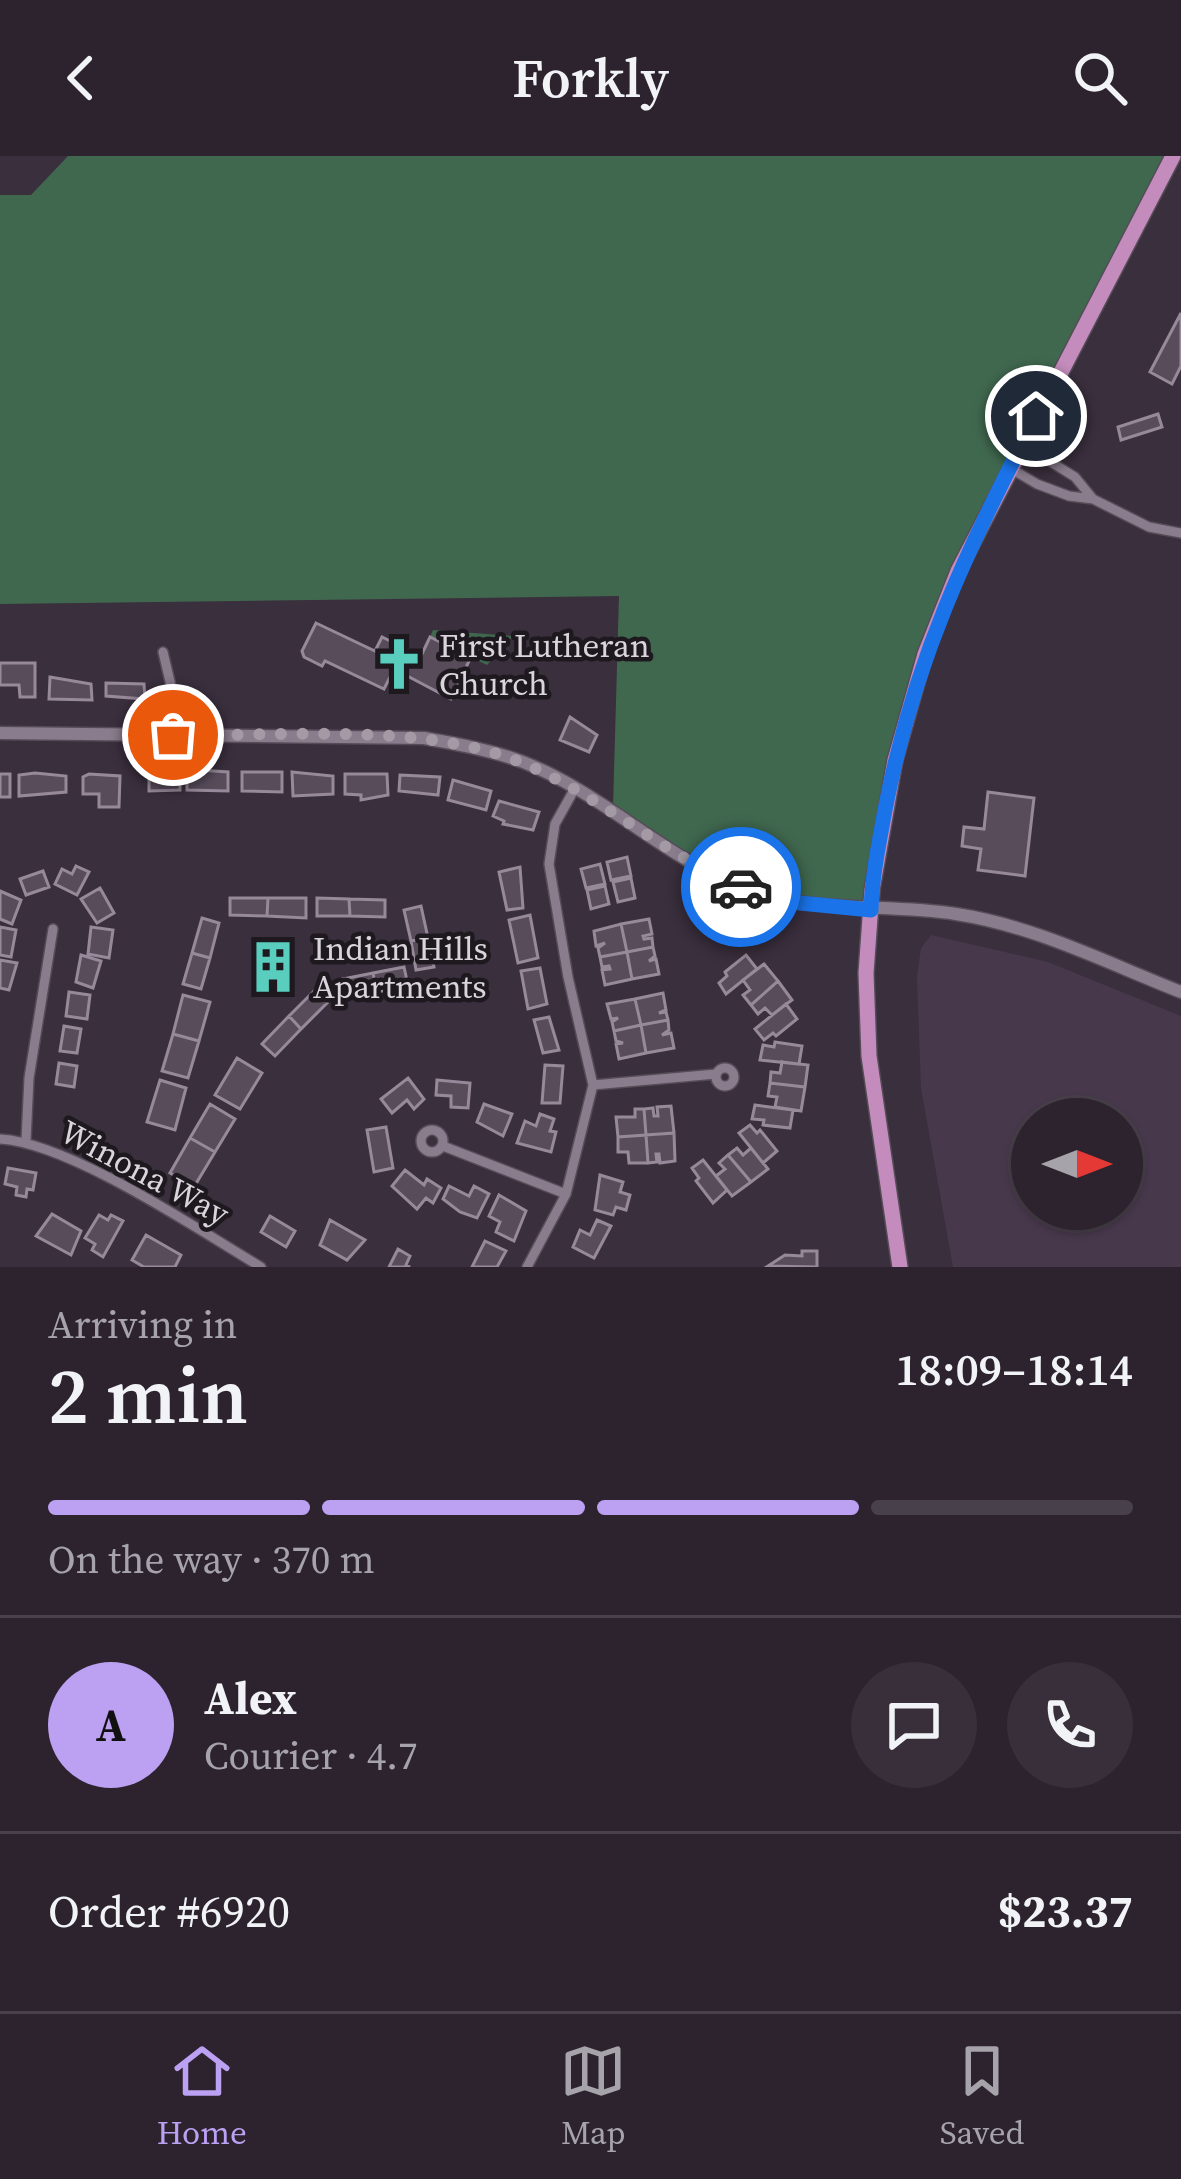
<!DOCTYPE html>
<html lang="en">
<head>
<meta charset="utf-8">
<style>
  :root { --surface:#2c232e; --page:#382f3a; --text:#f1f3f6; --muted:#a6a4aa; --line:#48404a; --accent:#bca0f2 }
  body { margin:0; font-family:"Source Serif 4",serif; background:var(--page); color:var(--text); height:100vh; display:flex; flex-direction:column; font-size:45px; white-space:nowrap }
  * { box-sizing:border-box; margin:0 }
  p { font-size:39px; color:var(--muted) }
  .icon { flex:none; width:66px; height:66px; fill:none; stroke:currentColor; stroke-width:2; stroke-linecap:round; stroke-linejoin:round }
  .map { position:relative; height:1111px; overflow:hidden }
  .panel { display:flex; flex-direction:column; background:var(--surface); flex:1 }
  .panel>* { flex:none }
  .needle { width:78px; rotate:90deg }
  .controls { position:absolute; left:1011px; top:942px; display:grid; gap:24px }
  .controls a { display:grid; place-items:center; width:132px; height:132px; border-radius:50%; background:var(--surface); box-shadow:0 3px 9px #0004,0 0 0 3px var(--line); font-size:60px }
  .pin { position:absolute; display:grid; place-items:center; width:102px; height:102px; color:#fff; margin:-51px; border:6px solid #fff; border-radius:50%; box-shadow:0 3px 12px #0007 }
  .courier { position:absolute; display:grid; place-items:center; width:120px; height:120px; margin:-60px; border:9px solid #1a73e8; border-radius:50%; background:#fff; color:#222; box-shadow:0 3px 15px #0007 }
  .summary em { font-style:normal; font-weight:600 }
  .summary div { display:flex; flex-direction:column-reverse }
  .summary { display:flex; align-items:center; justify-content:space-between; height:204px; padding:0 48px }
  h1 { font-size:78px; font-weight:600; line-height:90px }
  .bar { display:grid; grid-template-columns:repeat(4,1fr); gap:18px 12px; align-content:center; height:144px; padding:0 48px }
  .bar i { height:15px; border-radius:9px; background:var(--line) }
  .bar .selected { background:var(--accent) }
  .bar p { grid-column:span 4 }
  .line { display:flex; align-items:center; gap:30px; padding:0 48px; border-top:3px solid var(--line) }
  .line div { flex:1 }
  .round { display:grid; place-items:center; flex:none; width:126px; height:126px; border-radius:63px; background:var(--page) }
  header { display:flex; justify-content:space-between; align-items:center; height:156px; padding:0 48px; background:var(--surface); font-size:54px; font-weight:600 }
  .tab-bar { display:flex; justify-content:space-around; align-items:center; height:168px; border-top:3px solid var(--line); background:var(--surface); font-size:33px; color:var(--muted) }
  .tab-bar a { display:grid; justify-items:center; gap:6px }
  .tab-bar .selected { color:var(--accent) }
  .map>svg:first-child { display:block }
  .built { fill:#47384b; fill-rule:evenodd }
  .green { fill:#40684f }
  .building { fill:#584c5b; stroke:#968999; stroke-width:3 }
  .lines { fill:none; stroke-linecap:round; stroke-linejoin:round }
  .minor-casing { stroke:#554c58; stroke-width:12 }
  .tertiary-casing { stroke:#554c58; stroke-width:15 }
  .primary-casing { stroke:#554c58; stroke-width:18 }
  .minor { stroke:#897c8c; stroke-width:9 }
  .tertiary { stroke:#897c8c; stroke-width:12 }
  .primary { stroke:#c48cbd; stroke-width:15 }
  .done { stroke:#a39aa5; stroke-width:12; stroke-dasharray:0 21.6 }
  .route { stroke:#1a73e8; stroke-width:15 }
  .labels { text-anchor:middle; stroke-width:9; stroke-linejoin:round; paint-order:stroke }
  .poi-label { font-size:33px; fill:#dbd4dd; stroke:#1e191f; text-anchor:start }
  .street-label { font-size:33px; fill:#dbd4dd; stroke:#1e191f }
</style>
</head>
<body>
<header><svg class="icon" aria-label="back" viewBox="0 0 24 24"><path d="M15 5l-7 7 7 7"/></svg>Forkly<svg class="icon" aria-label="search" viewBox="0 0 24 24"><circle cx="10" cy="10" r="6"/><path d="M15 15l6 6"/></svg></header>
<div class="map">
<svg width="1181" height="1111" viewBox="0 0 1181 1111">
  <rect width="100%" height="100%" fill="#3a2f3d"/>
  <path class="built" d="M931 779 1048 806 1181 860V1111H953L921 932 917 821 921 792ZM1032 963H1122V1053H1032Z"/>
  <path class="green" d="M68 0H1171L936 463 867 749C751 737 710 712 613 651L619 440 0 448V39H31Z
    M433 474 513 480 487 509 430 481Z"/>
  <path class="building" d="M1181 157V210L1172 228 1150 216Z
    M1158 258 1162 271 1121 284 1118 271Z
    M316 467 375 495 382 481 421 500 430 481 471 501 451 543 394 513 384 533 325 505 322 510 304 501 302 495Z
    M0 507H35V541H20L19 529H0Z
    M50 521 91 528 92 544 49 543Z
    M106 527 144 528 145 543 106 540Z
    M570 561 597 579 589 596 560 584Z
    M198 614 228 616V635L187 634V617Z
    M149 615H180V634L149 635Z
    M242 616H282V636L242 635Z
    M292 616 333 620V638L293 640Z
    M35 617 66 620V636L19 640V619Z
    M0 618H10V641H0Z
    M89 618 120 620 119 651H99V638H83V621Z
    M345 618H387L388 639 361 644V639L345 638Z
    M400 619 440 621 438 639 399 635Z
    M453 624 491 635 486 654 448 644Z
    M988 636 1034 642 1025 720 978 714 981 693 962 690 964 671 984 673Z
    M499 645 539 656 533 674 503 668 504 665 493 660Z
    M627 701 631 720 611 724 607 706Z
    M600 708 605 728 586 732 581 713Z
    M76 710 89 716 77 739 55 728 62 713 72 718Z
    M520 711 523 752 507 754 499 716Z
    M43 715 49 731 26 739 20 723Z
    M631 722 635 742 618 746 613 726Z
    M605 730 609 748 591 753 587 734Z
    M100 732 114 757 97 767 81 743Z
    M0 735 21 744 12 768 0 763Z
    M230 742H268L267 760 230 759Z
    M268 742H306V762L267 760Z
    M317 742 349 743 350 760H317Z
    M349 743 385 744V761L350 760Z
    M421 750 428 782 411 785 404 754Z
    M530 759 538 802 518 807 509 764Z
    M202 762 219 767 210 802 192 797Z
    M649 763 652 778 643 780 644 783 652 782 653 791 627 796 621 768Z
    M621 768 627 796 600 801 598 792 605 787 596 790 594 775Z
    M0 771 16 774 11 801 0 799Z
    M91 771 113 774 109 802 88 798Z
    M428 782 434 811 416 814 411 785Z
    M653 791 655 800 649 805 656 803 659 818 632 823 627 796Z
    M271 795 285 819 274 825 260 802Z
    M627 796 632 823 605 829 602 814 610 813 609 810 602 811 600 801Z
    M192 797 210 802 201 833 183 828Z
    M81 799 101 805 93 832 76 826Z
    M746 799 757 813 726 838 719 827 727 820 725 816Z
    M0 804 17 807 9 834 0 832Z
    M764 808 778 825 751 849 743 839 750 834 743 824Z
    M404 811 408 829 377 836 373 817Z
    M540 812 547 848 528 853 521 815Z
    M373 817 377 836 347 842 343 823Z
    M778 825 792 844 772 859 765 852 758 858 751 849Z
    M314 835 327 847 301 873 289 860Z
    M69 836 90 839 87 863 66 860Z
    M663 837 666 854 659 857 666 856 668 864 641 869 635 843Z
    M183 839 210 846 199 885 173 878Z
    M635 843 641 869 614 875 612 866 618 862 611 863 607 848Z
    M786 848 797 863 776 880 773 877 764 884 755 873Z
    M289 860 301 873 275 900 262 888Z
    M549 861 559 894 543 897 534 864Z
    M668 864 669 874 662 879 671 877 674 892 646 897 641 869Z
    M641 869 646 897 619 903 616 888 623 887 616 885 614 875Z
    M64 870 81 873 77 897 60 895Z
    M173 878 199 885 188 922 162 915Z
    M775 886 802 890 799 908 760 904 763 889 774 891Z
    M237 902 262 917 240 953 215 939Z
    M782 906 808 909 805 931 770 927 771 916 780 917Z
    M59 907 77 910 74 931 56 928Z
    M545 909 563 910 560 947H542Z
    M408 922 424 943 414 953 407 944 392 957 381 943Z
    M160 924 186 932 175 974 147 966Z
    M437 924 470 927 468 952 451 951V940L436 939Z
    M770 927 805 931 801 955 775 951 777 941 768 940Z
    M210 948 235 963 215 996 190 982Z
    M484 948 512 958 503 980 477 966Z
    M755 949 793 954 790 972 763 969 764 964 752 963Z
    M671 950 674 977 646 979 644 953 653 952 654 960H658L657 951Z
    M635 953H644L646 979 618 981 616 961H635Z
    M540 958 554 963 550 975 556 976 551 996 517 987 525 965 536 970Z
    M750 969 757 977 760 974 777 995 763 1007 739 977Z
    M386 971 393 1012 374 1016 367 974Z
    M674 977 675 1005 660 1007 659 998H656L657 1006 648 1007 646 979Z
    M646 979 648 1007H629L628 996H618V981Z
    M190 982 215 996 194 1031 170 1017Z
    M737 992 743 999 751 992 768 1013 751 1026 728 999Z
    M728 999 751 1026 732 1040 716 1020 725 1013 719 1007Z
    M703 1004 727 1034 713 1047 696 1025 699 1022 692 1012Z
    M8 1012 36 1017 33 1034 27 1033 26 1041 16 1039 17 1031 5 1028Z
    M405 1014 424 1029 427 1023 441 1032 433 1047 426 1042 417 1053 392 1030Z
    M600 1019 623 1026 620 1036 630 1039 626 1054 616 1051 613 1059 595 1054Z
    M449 1030 469 1040 474 1030 489 1038 477 1062 460 1056 443 1043Z
    M499 1039 526 1055 514 1085 496 1076 500 1066 489 1060Z
    M52 1058 81 1075 71 1099 36 1080Z
    M99 1059 108 1064 111 1059 123 1065 103 1101 92 1094 95 1088 85 1082Z
    M270 1060 295 1075 286 1091 261 1076Z
    M330 1064 365 1084 347 1104 320 1089Z
    M597 1064 611 1070 594 1102 573 1091 580 1074 590 1079Z
    M146 1079 181 1099 175 1111H144L132 1104Z
    M485 1085 506 1095 497 1111H472Z
    M398 1093 410 1100 406 1109 410 1111H389Z
    M802 1095H817V1111L768 1110 785 1099 802 1100Z"/>
  <g class="lines">
    <g class="minor-casing">
      <path id="minor" d="M1022 288 1075 321 1093 343
        M1010 312 1037 328 1069 340 1093 343 1149 371 1181 377
        M163 496 172 534 173 579
        M716 921a9 9 0 1 1 18 0a9 9 0 1 1-18 0Z
        M593 929 716 918
        M421 985a11 11 0 1 1 22 0a11 11 0 1 1-22 0Z
        M0 983C70 987 197 1073 261 1111
        M26 984 29 922 53 773
        M443 990 566 1038
        M527 1111 566 1038 593 929 568 821 549 708 555 668 574 634"/>
    </g>
    <g class="tertiary-casing">
      <path id="tertiary" d="M0 577 424 582C457 588 491 594 523 606 603 637 665 703 746 733 814 758 886 747 956 758 1035 770 1107 807 1181 836"/>
    </g>
    <g class="primary-casing">
      <path id="primary" d="M900 1111 869 900 866 817 872 734 895 604 925 498 958 415 1173 0"/>
    </g>
    <use href="#minor" class="minor"/>
    <use href="#tertiary" class="tertiary"/>
    <use href="#primary" class="primary"/>
  </g>
  <g class="lines">
    <path class="done" d="M173 579C282 581 428 565 527 609 603 642 665 699 741 731"/>
    <path class="route" d="M741 731 800 747 871 754C872 720 879 687 885 654 914 503 967 395 1036 260"/>
  </g>
  <defs>
    <g id="church-bare" transform="scale(4.14)"><path d="M-1.2-6h2.4v3.5h3.3v2.4h-3.3V6h-2.4V-.1h-3.3v-2.4h3.3Z" fill="#59cebf" stroke="#1e191f" stroke-width="2.5" paint-order="stroke"/></g>
    <g id="building-bare" transform="scale(4.14)"><path d="M-4-6H4V6H1V3H-1V6H-4ZM-2.5-4.3h1.7v1.8h-1.7ZM.8-4.3h1.7v1.8H.8ZM-2.5-1h1.7V.8h-1.7ZM.8-1h1.7V.8H.8Z" fill="#59cebf" stroke="#1e191f" stroke-width="2.5" paint-order="stroke"/></g>
  </defs>
  <g fill-rule="evenodd">
    <use href="#church-bare" x="399" y="508"/>
    <use href="#building-bare" x="273" y="811"/>
  </g>
  <g class="labels">
    <g class="poi-label">
      <text x="439" y="501">First Lutheran<tspan x="439" dy="38">Church</tspan></text>
      <text x="313" y="804">Indian Hills<tspan x="313" dy="38">Apartments</tspan></text>
    </g>
    <g class="street-label">
      <text transform="translate(145 1016) rotate(28)" y="12">Winona Way</text>
    </g>
  </g>
</svg>
<div class="controls">
<a><svg class="needle" viewBox="-14 -14 28 28"><path d="M0-13l5 13h-10z" fill="#e53935"/><path d="M0 13l5-13h-10z" fill="#a6a4aa"/></svg></a>
</div>
<div class="pin" style="left:173px;top:579px;background:#ea580c"><svg class="icon" aria-label="bag" viewBox="0 0 24 24"><path d="M5 8h14l-1 12H6zM9 8a3 3 0 0 1 6 0"/></svg></div>
<div class="pin" style="left:1036px;top:260px;background:#1f2937"><svg class="icon" aria-label="home" viewBox="0 0 24 24"><path d="M3 11l9-7 9 7M6 9v11h12V9"/></svg></div>
<div class="courier" style="left:741px;top:731px"><svg class="icon" aria-label="car" viewBox="0 0 24 24"><path d="M5 17H2v-5l4-1 3-4h7l3 4 3 1v5h-3M9 17h6M6 11h13"/><circle cx="7" cy="17" r="2"/><circle cx="17" cy="17" r="2"/></svg></div>
</div>
<section class="panel">
<div class="summary"><div><h1>2 min</h1><p>Arriving in</p></div><em>18:09–18:14</em></div>
<div class="bar"><i class="selected"></i><i class="selected"></i><i class="selected"></i><i></i><p>On the way · 370 m</p></div>
<div class="line" style="height:216px"><b class="round" style="background:var(--accent);color:#111">A</b><div><b>Alex</b><p>Courier · 4.7</p></div><a class="round"><svg class="icon" aria-label="chat" viewBox="0 0 24 24"><path d="M4 5h16v11H9l-5 4z"/></svg></a><a class="round"><svg class="icon" aria-label="phone" viewBox="0 0 24 24"><path d="M5 4h4l2 5-3 2q2 4 5 5l2-3 5 2v4C11 20 4 13 5 4z"/></svg></a></div>
<div class="line" style="height:156px"><div>Order #6920</div><b>$23.37</b></div>
</section>
<nav class="tab-bar">
<a class="selected"><svg class="icon" aria-label="home" viewBox="0 0 24 24"><path d="M3 11l9-7 9 7M6 9v11h12V9"/></svg>Home</a>
<a><svg class="icon" aria-label="map" viewBox="0 0 24 24"><path d="M3 6l6-2 6 2 6-2v14l-6 2-6-2-6 2zM9 4v14M15 6v14"/></svg>Map</a>
<a><svg class="icon" aria-label="saved" viewBox="0 0 24 24"><path d="M7 4h10v16l-5-4-5 4z"/></svg>Saved</a>
</nav>
</body>
</html>
